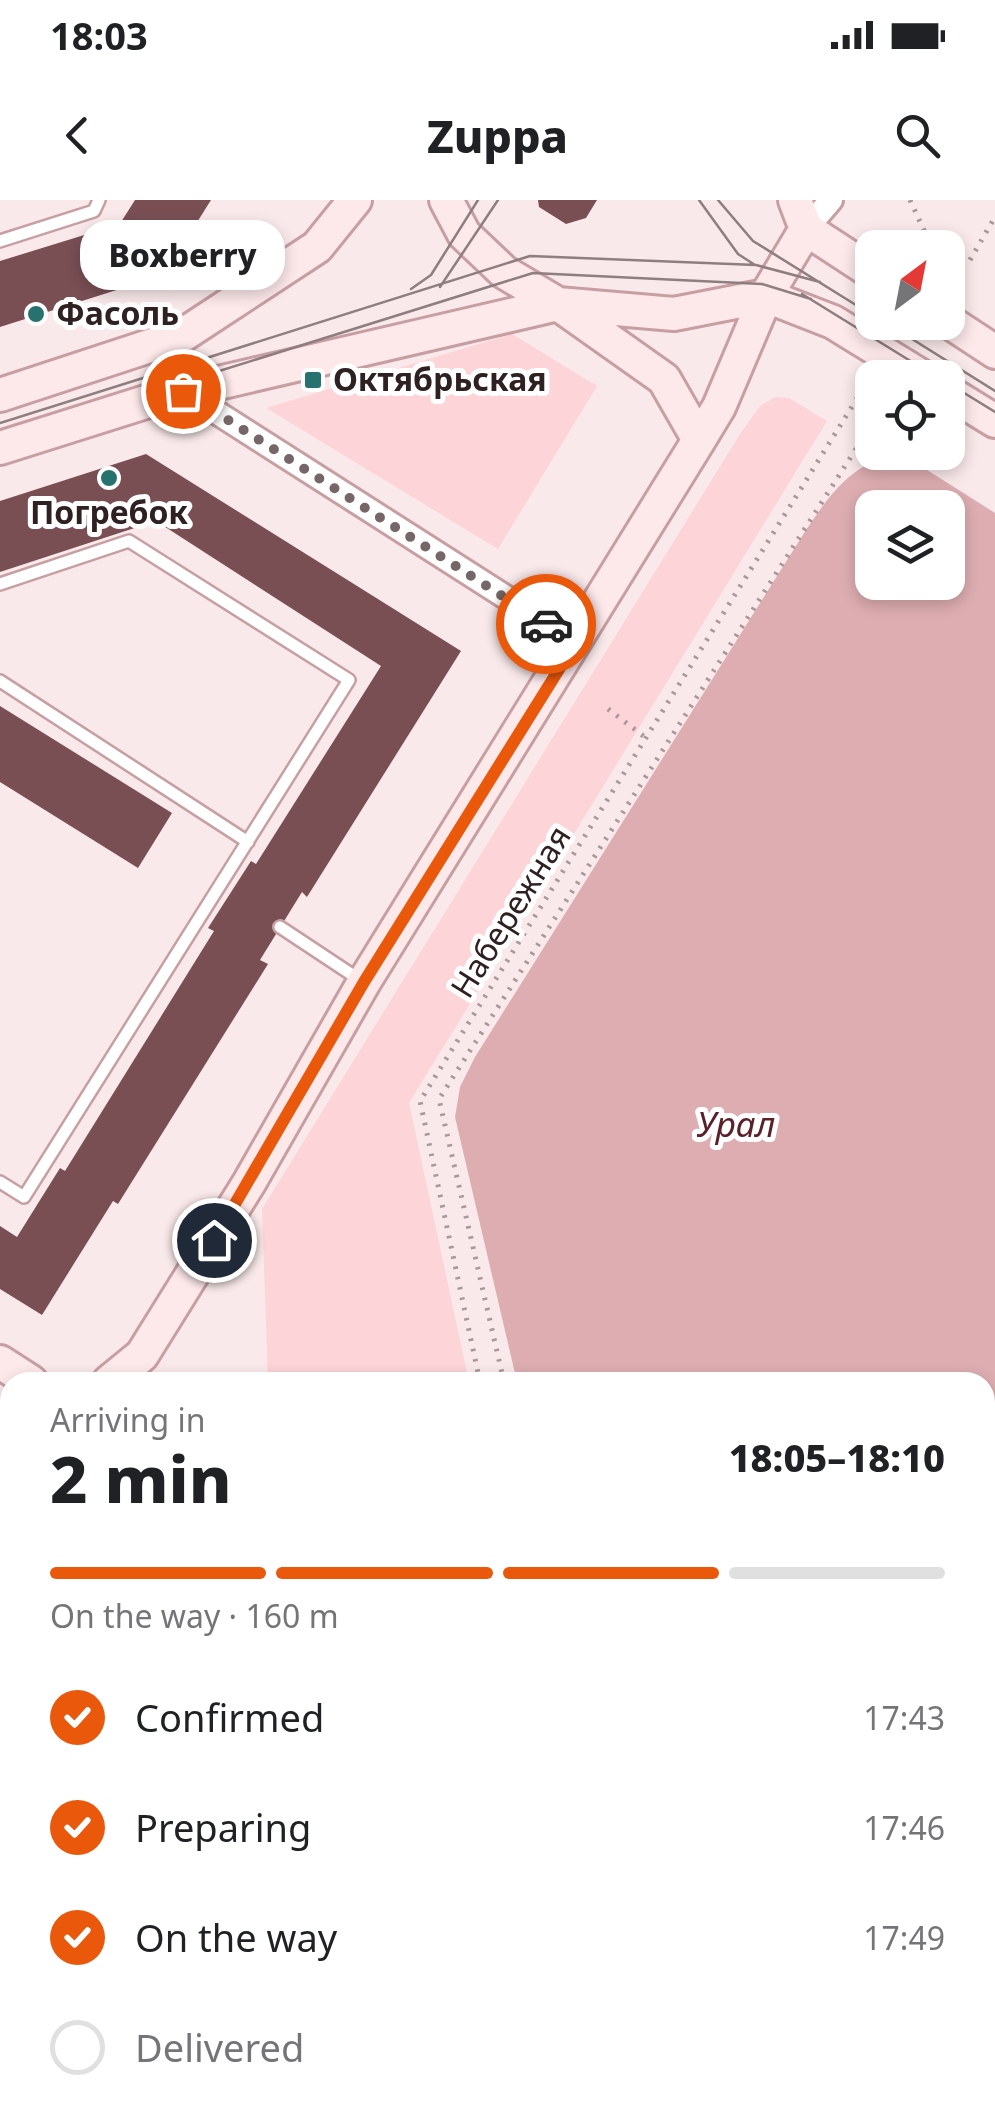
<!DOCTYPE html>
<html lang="en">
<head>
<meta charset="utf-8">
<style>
  :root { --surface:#fff; --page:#f6f6f6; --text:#202124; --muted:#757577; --line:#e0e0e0; --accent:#ea580c }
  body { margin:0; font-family:"Noto Sans",sans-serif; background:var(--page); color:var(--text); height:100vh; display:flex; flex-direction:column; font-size:38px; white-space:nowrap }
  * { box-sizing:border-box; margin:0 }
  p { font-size:32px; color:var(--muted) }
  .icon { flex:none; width:55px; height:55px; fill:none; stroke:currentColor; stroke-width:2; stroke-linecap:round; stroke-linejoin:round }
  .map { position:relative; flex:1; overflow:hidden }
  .sheet { position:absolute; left:0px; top:1172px; width:995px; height:752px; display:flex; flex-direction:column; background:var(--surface); border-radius:30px 30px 0 0; box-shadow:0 5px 15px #0003 }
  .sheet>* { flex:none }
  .needle { width:65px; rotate:32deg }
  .tools { position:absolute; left:855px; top:30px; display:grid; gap:20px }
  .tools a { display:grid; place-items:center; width:110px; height:110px; border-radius:20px; background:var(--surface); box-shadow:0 5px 15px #0003; font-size:50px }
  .pin { position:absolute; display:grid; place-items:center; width:85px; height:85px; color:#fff; margin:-42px; border:5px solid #fff; border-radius:50%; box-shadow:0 2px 10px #0007 }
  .courier { position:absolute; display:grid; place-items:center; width:100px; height:100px; margin:-50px; border:8px solid #ea580c; border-radius:50%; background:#fff; color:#222; box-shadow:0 2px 12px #0007 }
  .bubble { position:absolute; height:70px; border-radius:30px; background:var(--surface); box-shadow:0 5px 15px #0003; font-size:32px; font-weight:800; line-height:70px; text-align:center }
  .headline em { font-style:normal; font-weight:800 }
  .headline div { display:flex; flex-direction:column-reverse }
  .headline { display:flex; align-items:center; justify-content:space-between; height:170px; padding:0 50px }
  h1 { font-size:65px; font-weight:800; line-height:75px }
  .bar { display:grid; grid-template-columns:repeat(4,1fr); gap:15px 10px; align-content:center; height:120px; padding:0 50px }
  .bar i { height:12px; border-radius:8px; background:var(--line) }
  .bar .selected { background:var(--accent) }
  .bar p { grid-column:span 4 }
  ol { padding:0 50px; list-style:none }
  li { display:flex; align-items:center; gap:30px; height:110px }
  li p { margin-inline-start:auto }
  li .icon { padding:10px; border-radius:50%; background:var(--accent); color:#fff; stroke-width:4 }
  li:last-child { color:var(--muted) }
  li i { width:55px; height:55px; border:5px solid var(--line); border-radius:50% }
  .status { display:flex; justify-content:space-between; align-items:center; height:70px; padding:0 50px; background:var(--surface); direction:ltr }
  .status svg { height:28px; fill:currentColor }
  header { display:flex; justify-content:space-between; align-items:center; height:130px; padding:0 50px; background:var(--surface); font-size:45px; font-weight:800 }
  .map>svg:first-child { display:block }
  .green { fill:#fdd4d8 }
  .water { fill:#ddadb1; fill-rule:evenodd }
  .building { fill:#794f54 }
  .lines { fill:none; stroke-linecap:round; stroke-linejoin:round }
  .lane-casing { stroke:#c79fa2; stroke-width:16 }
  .street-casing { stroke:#c79fa2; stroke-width:28 }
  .secondary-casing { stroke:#c79fa2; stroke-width:38 }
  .path { stroke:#a99899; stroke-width:5; stroke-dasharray:2.5 8; stroke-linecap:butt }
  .lane { stroke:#fff; stroke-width:11 }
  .street { stroke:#fff; stroke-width:22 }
  .secondary { stroke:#fde8ea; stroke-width:32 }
  .tram { stroke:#8e7e7f; stroke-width:2.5 }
  .done { stroke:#766667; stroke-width:10; stroke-dasharray:0 18 }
  .route { stroke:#ea580c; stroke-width:12 }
  .poi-dot { fill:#27726f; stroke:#fff; stroke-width:4 }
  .labels { text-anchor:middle; stroke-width:10; stroke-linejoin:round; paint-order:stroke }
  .poi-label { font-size:32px; font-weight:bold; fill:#2f2021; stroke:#fff; text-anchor:start }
  .street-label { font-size:32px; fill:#2f2021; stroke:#fff }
  .water-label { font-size:35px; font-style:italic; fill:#5c202b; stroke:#fff }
</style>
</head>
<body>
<div class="status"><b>18:03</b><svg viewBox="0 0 49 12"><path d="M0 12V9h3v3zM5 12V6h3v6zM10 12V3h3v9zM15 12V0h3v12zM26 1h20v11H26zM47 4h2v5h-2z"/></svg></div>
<header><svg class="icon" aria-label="back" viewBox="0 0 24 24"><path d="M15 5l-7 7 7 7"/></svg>Zuppa<svg class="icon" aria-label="search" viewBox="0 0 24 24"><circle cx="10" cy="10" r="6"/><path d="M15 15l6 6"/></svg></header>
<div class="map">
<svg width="995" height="1923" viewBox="0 0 995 1923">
  <rect width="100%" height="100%" fill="#fae9ea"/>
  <path class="green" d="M512 134 597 186 498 349 266 208Z
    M775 197 789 198 827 221 409 903 469 1182H268L262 1009 740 234 760 206Z
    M10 1286V1480L0 1481V1302Z
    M81 1915H254L249 1923H76Z"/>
  <path class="water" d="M888 257 916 263 995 313V1923H305L310 1915H985V1182H517L455 917 460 887 475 857 806 330C827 299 849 266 888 257ZM872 308H948V382H872Z"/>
  <path class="building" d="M135 0H211L164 75 0 127V61L94 32 99 46 109 41Z
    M538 0H597L586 18 566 24 539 7Z
    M146 254 461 451 307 697 302 692 260 760 268 764 118 1004 113 1001 42 1115 0 1089V1026L17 1037 60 968 65 971 214 731 208 728 251 661 256 664 381 466 156 321 0 372V301Z
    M0 506 172 613 138 668 0 582Z
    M0 1741 10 1747V1839L0 1833Z"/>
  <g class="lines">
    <g class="lane-casing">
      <path id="lane" d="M0 41 94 11 99 0
        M0 384 129 341 349 480 24 997 0 982
        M0 481 248 642
        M280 727 360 780
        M52 1923 56 1915"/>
    </g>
    <g class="street-casing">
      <path id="street" d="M806 29 831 0
        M183 191 576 442"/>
    </g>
    <g class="secondary-casing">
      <path id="secondary" d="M446 0 464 34 504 72 558 104 664 179 699 240
        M795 0 806 29
        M806 29 872 72
        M766 96 833 122 924 178
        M948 121 995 152
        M948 192 995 221
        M0 195 183 135 317 47 355 0
        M0 248 171 194 558 104 674 114 766 96
        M0 1162 31 1182
        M109 1182 142 1155 249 983 364 782 699 240 719 207 766 96 806 29"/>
    </g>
    <path class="path" d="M910 0 932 48
      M970 60 995 17
      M608 509 646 538
      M480 1182 420 901 866 184 872 188
      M504 1182 439 899 872 224
      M0 1274 10 1258
      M0 1499 10 1498
      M0 1542 10 1541
      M265 1923 270 1915
      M293 1923 298 1915"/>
    <use href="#lane" class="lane"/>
    <use href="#street" class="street"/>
    <use href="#secondary" class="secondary"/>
    <path class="tram" d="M699 0 738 54 755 65
      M718 0 753 41 872 115
      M440 87 498 0
      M411 89 431 75 478 0
      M802 94 938 178
      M885 122 995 191
      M948 183 995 212
      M171 186 533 73 762 84 811 99
      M0 223 530 56 756 65 820 82"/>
  </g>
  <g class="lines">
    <path class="done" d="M183 191 546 424"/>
    <path class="route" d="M214 1040 364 782 576 442 546 424"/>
  </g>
  <g class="poi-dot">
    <circle cx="36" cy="114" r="10"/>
    <rect x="303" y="170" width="20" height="20" rx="5"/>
    <circle cx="109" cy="278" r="10"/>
  </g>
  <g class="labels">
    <g class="poi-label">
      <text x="56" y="125">Фасоль</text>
      <text x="333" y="191">Октябрьская</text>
      <text x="109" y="324" text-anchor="middle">Погребок</text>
    </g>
    <g class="street-label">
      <text transform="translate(511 712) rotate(-58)" y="11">Набережная</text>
    </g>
    <g class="water-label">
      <text x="736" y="937">Урал</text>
    </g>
  </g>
</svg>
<div class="tools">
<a><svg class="needle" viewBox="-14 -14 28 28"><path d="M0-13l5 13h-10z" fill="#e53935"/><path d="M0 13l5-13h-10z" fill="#757577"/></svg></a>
<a><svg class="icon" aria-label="locate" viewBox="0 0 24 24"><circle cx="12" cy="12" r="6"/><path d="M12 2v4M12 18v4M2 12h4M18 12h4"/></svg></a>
<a><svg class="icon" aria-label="layers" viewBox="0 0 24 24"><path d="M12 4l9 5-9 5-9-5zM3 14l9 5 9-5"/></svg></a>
</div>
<div class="pin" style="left:183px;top:191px;background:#ea580c"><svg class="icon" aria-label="bag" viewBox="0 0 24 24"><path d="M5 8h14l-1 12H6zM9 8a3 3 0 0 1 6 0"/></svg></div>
<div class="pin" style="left:214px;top:1040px;background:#1f2937"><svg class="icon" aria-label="home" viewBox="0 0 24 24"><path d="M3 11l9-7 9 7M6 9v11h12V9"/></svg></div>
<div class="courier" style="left:546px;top:424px"><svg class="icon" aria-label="car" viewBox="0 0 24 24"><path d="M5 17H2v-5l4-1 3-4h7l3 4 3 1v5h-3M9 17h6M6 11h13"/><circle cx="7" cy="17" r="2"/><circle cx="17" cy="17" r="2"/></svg></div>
<div class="bubble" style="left:80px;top:20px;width:205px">Boxberry</div>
<section class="sheet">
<div class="headline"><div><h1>2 min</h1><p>Arriving in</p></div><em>18:05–18:10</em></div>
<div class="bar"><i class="selected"></i><i class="selected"></i><i class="selected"></i><i></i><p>On the way · 160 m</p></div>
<ol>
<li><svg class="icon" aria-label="check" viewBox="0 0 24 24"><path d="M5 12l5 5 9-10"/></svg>Confirmed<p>17:43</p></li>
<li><svg class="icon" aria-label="check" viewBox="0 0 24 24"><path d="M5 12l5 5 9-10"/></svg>Preparing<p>17:46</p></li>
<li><svg class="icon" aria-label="check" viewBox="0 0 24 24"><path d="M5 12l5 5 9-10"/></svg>On the way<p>17:49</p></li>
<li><i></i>Delivered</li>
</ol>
</section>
</div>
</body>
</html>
